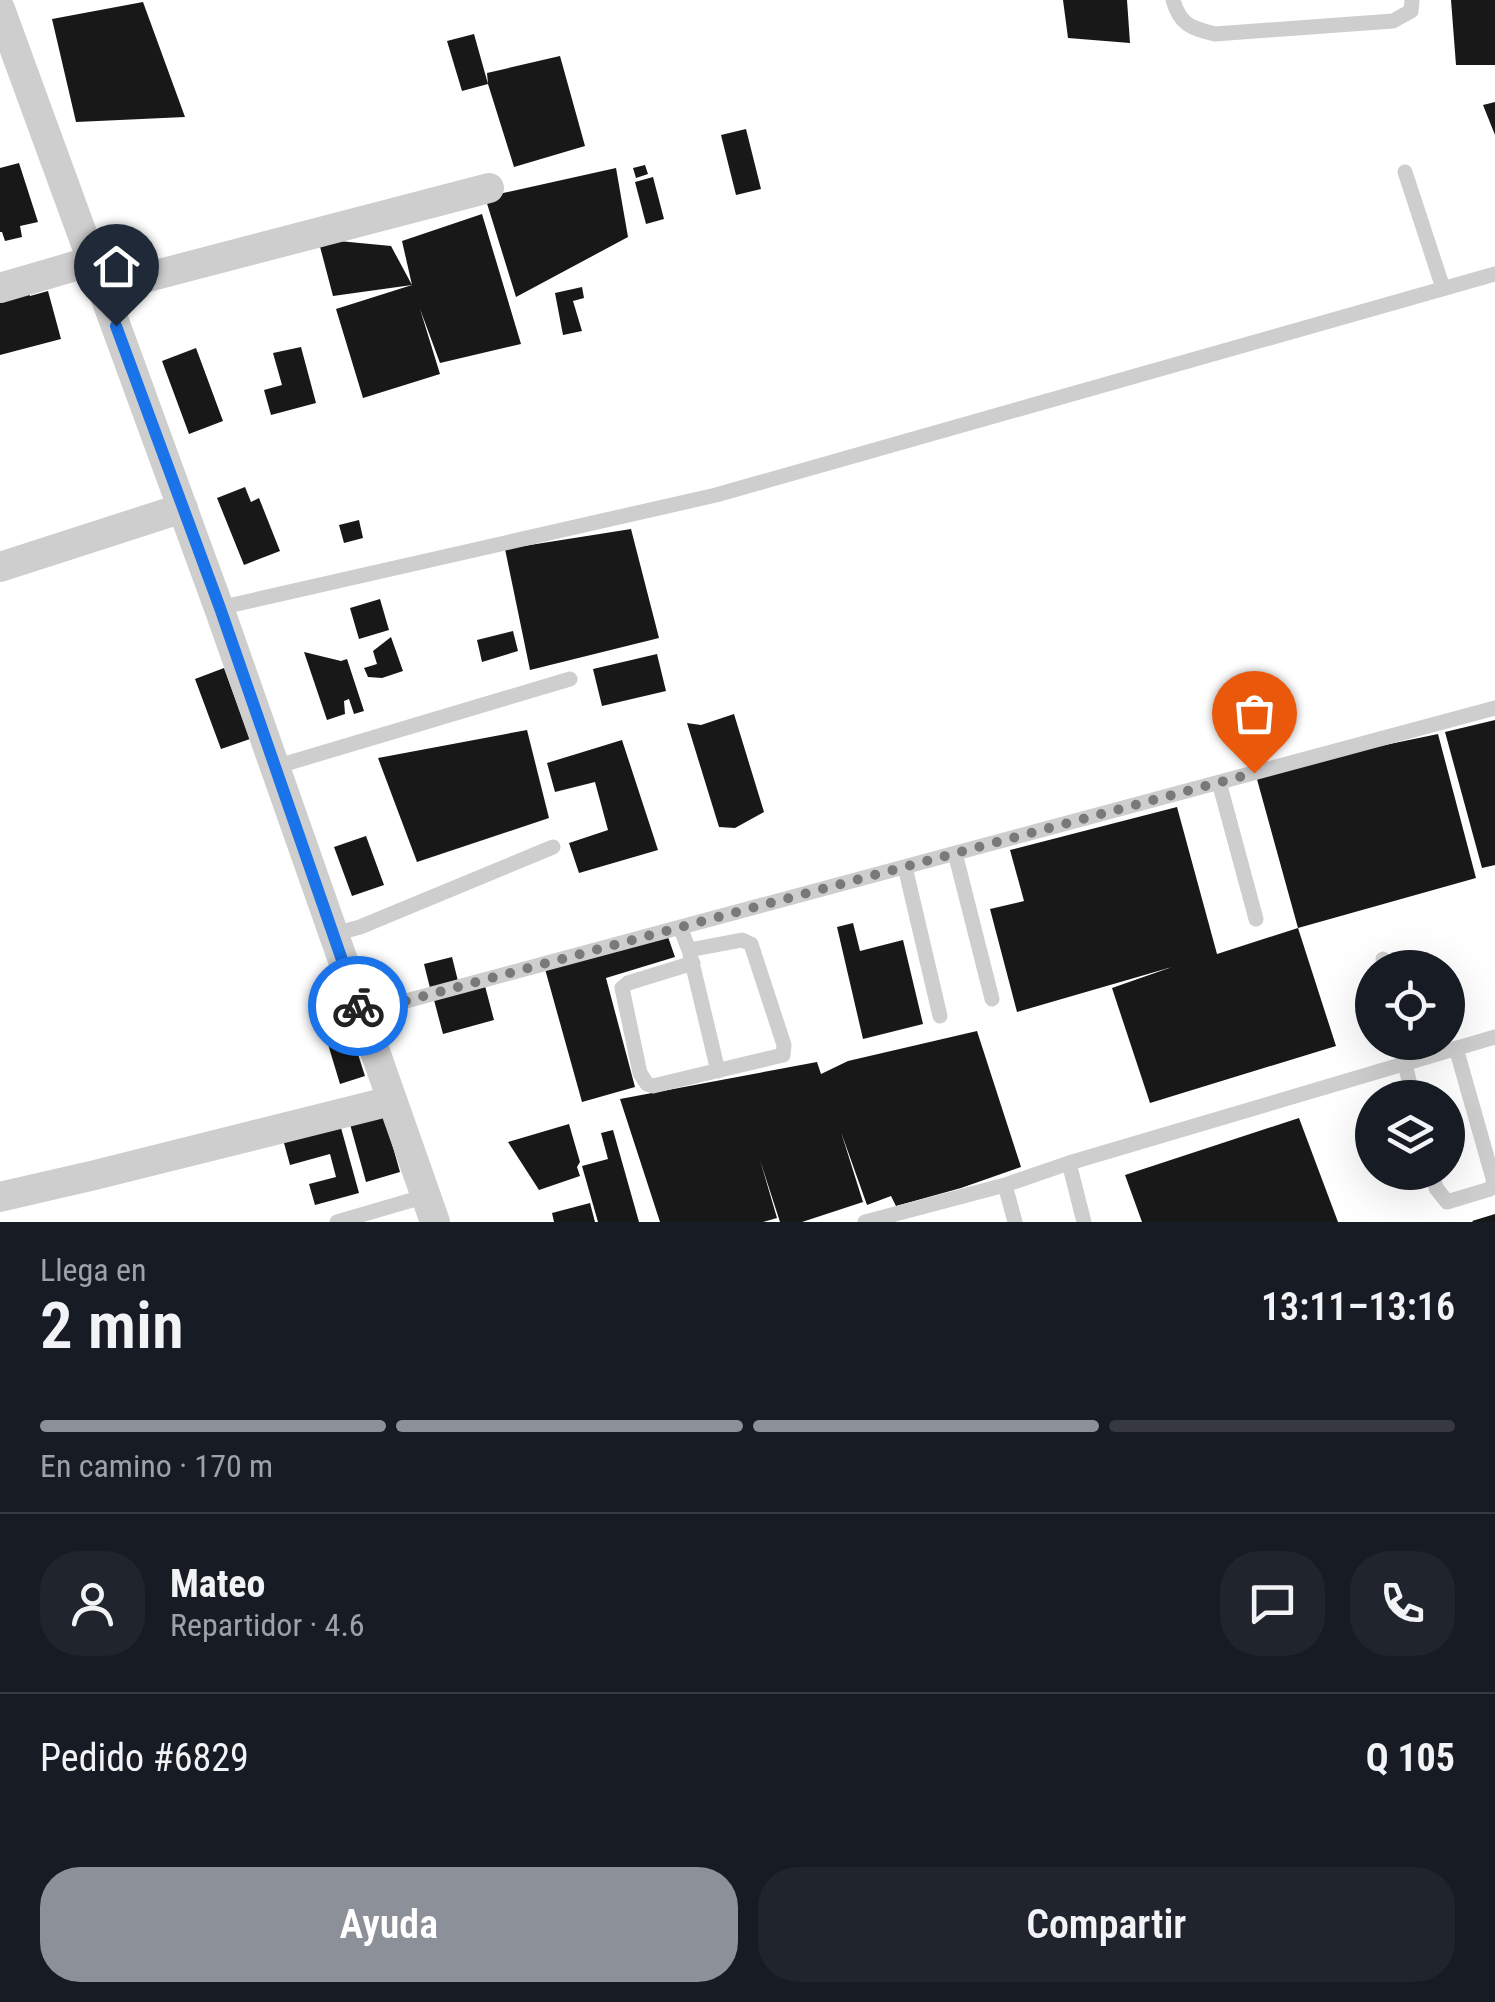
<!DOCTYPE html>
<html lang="es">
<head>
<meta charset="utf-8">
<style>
  :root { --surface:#171b24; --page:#20242c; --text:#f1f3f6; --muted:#9ea1a6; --line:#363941; --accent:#8c9099 }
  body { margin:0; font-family:"Roboto Condensed",sans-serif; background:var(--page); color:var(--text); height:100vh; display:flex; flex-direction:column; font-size:38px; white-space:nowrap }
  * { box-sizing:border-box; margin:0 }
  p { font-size:32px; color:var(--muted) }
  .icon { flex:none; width:55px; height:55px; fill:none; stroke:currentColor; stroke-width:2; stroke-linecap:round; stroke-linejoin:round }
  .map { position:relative; height:1222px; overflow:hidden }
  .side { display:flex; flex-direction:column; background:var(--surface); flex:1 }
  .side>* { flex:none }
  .fabs { position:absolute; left:1355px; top:950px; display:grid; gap:20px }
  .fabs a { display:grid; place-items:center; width:110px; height:110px; border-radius:50%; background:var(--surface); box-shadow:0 10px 40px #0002; font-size:50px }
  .pin { position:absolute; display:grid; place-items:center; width:85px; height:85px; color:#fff; margin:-102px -42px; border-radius:50% 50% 50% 0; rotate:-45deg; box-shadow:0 0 10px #0007 }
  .pin .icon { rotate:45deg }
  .courier { position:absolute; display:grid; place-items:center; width:100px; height:100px; margin:-50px; border:8px solid #1a73e8; border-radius:50%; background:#fff; color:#222; box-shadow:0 2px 12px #0007 }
  .head em { font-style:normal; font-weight:600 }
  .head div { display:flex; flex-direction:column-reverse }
  .head { display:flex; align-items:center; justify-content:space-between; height:170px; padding:0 40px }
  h1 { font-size:65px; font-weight:600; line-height:75px }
  .bar { display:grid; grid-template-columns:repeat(4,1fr); gap:15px 10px; align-content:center; height:120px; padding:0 40px }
  .bar i { height:12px; border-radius:8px; background:var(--line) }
  .bar .on { background:var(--accent) }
  .bar p { grid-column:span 4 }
  .line { display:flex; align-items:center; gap:25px; padding:0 40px; border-top:2px solid var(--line) }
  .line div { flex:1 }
  .round { display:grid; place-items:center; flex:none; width:105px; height:105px; border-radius:40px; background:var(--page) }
  .action { display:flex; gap:20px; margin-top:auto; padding:20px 40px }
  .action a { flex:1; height:115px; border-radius:40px; background:var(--accent); color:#fff; font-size:40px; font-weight:600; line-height:115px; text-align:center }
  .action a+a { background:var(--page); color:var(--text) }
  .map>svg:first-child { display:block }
  .building { fill:#181818 }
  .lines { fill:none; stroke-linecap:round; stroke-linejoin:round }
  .lane { stroke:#cecece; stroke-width:15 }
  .street { stroke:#cecece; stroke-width:30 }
  .done { stroke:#797979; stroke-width:10; stroke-dasharray:0 18 }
  .route { stroke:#1a73e8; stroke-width:12 }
</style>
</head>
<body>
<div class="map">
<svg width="1495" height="1222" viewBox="0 0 1495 1222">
  <rect width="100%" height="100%" fill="#fff"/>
  <path class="building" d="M1063 0H1127L1130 43 1068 38Z
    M1451 0H1495V65H1456Z
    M143 2 185 117 76 122 52 19Z
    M474 34 488 84 487 73 560 56 585 146 514 167 488 84 462 91 447 41Z
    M1495 102V135L1483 105Z
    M746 129 761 189 736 195 721 135Z
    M19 163 38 222 20 226 22 237 5 241 2 232H0V168Z
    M645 165 648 174 636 178 633 168Z
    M616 168 628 237 516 297 485 197Z
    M653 177 664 219 646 224 635 182Z
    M482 214 521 344 440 363 420 309 440 374 363 398 336 309 412 285 333 296 318 239 391 246 412 285 402 241Z
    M27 286 30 296 48 291 61 339 0 355V293Z
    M582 287 584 298 573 301 582 331 563 335 555 293Z
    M301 347 316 403 271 415 264 390 282 385 273 353Z
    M196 348 223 421 189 434 162 361Z
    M245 487 251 502 259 498 280 551 244 565 217 498Z
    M359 520 363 538 344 543 339 525Z
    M631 529 659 638 530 670 505 549Z
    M380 599 389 630 359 639 350 608Z
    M513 631 518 651 482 662 477 640Z
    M391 637 403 671 382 678 368 677 364 668 377 664 373 651Z
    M304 652 341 661 347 659 364 711 354 714 349 699 344 701 345 714 327 720Z
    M657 654 666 691 602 706 593 669Z
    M224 668 250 739 221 749 195 679Z
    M734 714 764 812 735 828 719 827 687 723 701 725Z
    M1495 720V865L1482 868 1445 732Z
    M527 730 549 818 417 862 378 758Z
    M1438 734 1476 878 1298 928 1255 772Z
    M622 740 658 850 579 873 569 843 608 830 595 782 555 792 547 763Z
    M1177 807 1217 954 1298 928 1336 1046 1150 1103 1112 988 1172 967 1017 1012 990 909 1024 901 1010 850Z
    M366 836 384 885 352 896 334 847Z
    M853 923 860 951 903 940 923 1024 863 1039 837 927Z
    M667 934 675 957 606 978 635 1087 582 1102 545 969Z
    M452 957 458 981 430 988 424 964Z
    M485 986 494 1020 443 1034 434 1000Z
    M339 995 365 1076 340 1084 318 1011Z
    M977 1031 1021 1167 961 1188 896 1206 891 1196 867 1205 841 1132 863 1202 802 1222H780L760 1160 777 1218 763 1222H660L620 1099 817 1062 821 1074 848 1061Z
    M382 1108 400 1172 366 1182 348 1117Z
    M338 1117 359 1193 315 1205 309 1184 336 1177 330 1154 290 1165 281 1132Z
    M1299 1118 1338 1222H1142L1125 1175Z
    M569 1124 580 1162 577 1167 580 1176 539 1190 508 1142Z
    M613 1130 639 1222H598L582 1166 608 1159 601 1133Z
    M590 1203 595 1222H554L552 1213Z
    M1495 1214V1222H1473L1472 1221Z"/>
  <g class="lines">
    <path class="lane" d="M1173 0C1180 25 1191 28 1215 34L1393 21 1411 11 1412 0
      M1405 172 1443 288
      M219 608 716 495 1495 274
      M275 767 570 679
      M1219 782 1256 919
      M955 853 992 999
      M905 867 940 1016
      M680 927 689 950 742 940 751 944 784 1045 783 1055 653 1086 647 1084 640 1073 622 988 628 983 693 963
      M334 934 360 927 553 847
      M690 954 718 1071
      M1383 959 1385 968
      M361 1013 1495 708
      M1400 1042 1413 1098
      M1069 1163 1084 1222
      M1432 1172 1436 1188 1447 1202 1490 1189 1494 1182 1456 1048
      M1005 1185 1015 1222
      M337 1222 426 1196
      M865 1222 1005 1185 1069 1163 1495 1037"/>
    <path class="street" d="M0 9 219 608 435 1222
      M0 288 92 261
      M102 289 489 188
      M0 567 183 508
      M0 1197 95 1175 391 1101"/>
  </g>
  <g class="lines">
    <path class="done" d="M358 1006 361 1013 1254 773"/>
    <path class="route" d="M116 326 220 608 358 1006"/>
  </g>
</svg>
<div class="fabs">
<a><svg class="icon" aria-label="locate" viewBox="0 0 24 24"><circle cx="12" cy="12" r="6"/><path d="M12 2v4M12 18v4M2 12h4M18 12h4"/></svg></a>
<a><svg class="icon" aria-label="layers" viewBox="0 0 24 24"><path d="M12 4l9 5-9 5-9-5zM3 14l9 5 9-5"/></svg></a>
</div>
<div class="pin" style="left:1254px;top:773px;background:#ea580c"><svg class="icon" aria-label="bag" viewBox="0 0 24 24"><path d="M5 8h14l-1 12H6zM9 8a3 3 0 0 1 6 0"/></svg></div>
<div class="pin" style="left:116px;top:326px;background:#1f2937"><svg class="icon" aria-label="home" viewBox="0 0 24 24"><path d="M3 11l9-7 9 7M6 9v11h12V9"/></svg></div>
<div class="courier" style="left:358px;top:1006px"><svg class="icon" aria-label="bike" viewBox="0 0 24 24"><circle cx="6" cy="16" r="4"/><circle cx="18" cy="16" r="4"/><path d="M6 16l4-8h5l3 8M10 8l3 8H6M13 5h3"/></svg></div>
</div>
<section class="side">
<div class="head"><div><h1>2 min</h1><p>Llega en</p></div><em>13:11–13:16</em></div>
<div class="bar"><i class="on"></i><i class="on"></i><i class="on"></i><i></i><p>En camino · 170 m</p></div>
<div class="line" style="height:180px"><a class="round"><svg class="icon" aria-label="person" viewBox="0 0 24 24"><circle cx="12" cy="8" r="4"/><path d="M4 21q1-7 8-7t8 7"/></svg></a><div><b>Mateo</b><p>Repartidor · 4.6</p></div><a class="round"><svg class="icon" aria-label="chat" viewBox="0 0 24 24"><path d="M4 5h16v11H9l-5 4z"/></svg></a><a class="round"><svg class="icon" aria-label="phone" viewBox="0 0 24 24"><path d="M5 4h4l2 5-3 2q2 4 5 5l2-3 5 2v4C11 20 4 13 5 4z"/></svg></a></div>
<div class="line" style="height:130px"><div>Pedido #6829</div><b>Q 105</b></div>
<div class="action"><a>Ayuda</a><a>Compartir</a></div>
</section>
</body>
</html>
